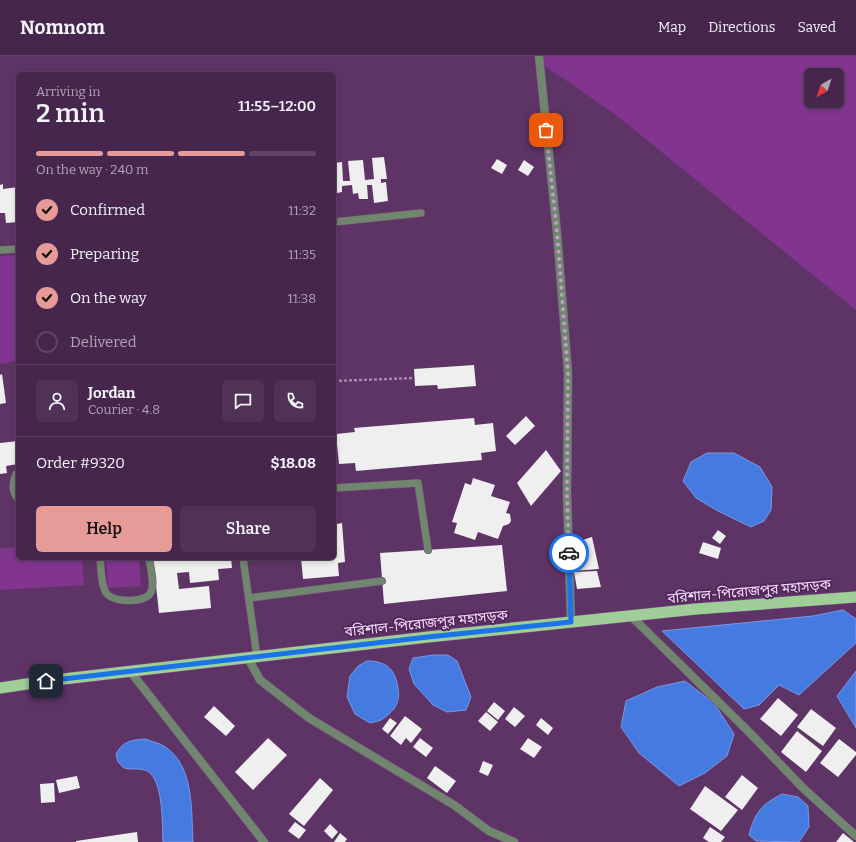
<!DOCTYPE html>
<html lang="en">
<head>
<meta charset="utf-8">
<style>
  :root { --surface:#46264c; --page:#503256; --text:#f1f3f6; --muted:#b0a5b5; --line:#5e4364; --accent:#e69b98 }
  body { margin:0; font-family:Bitter,"Noto Sans Bengali",serif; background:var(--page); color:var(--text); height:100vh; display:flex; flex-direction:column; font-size:15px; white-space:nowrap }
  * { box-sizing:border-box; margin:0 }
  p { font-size:13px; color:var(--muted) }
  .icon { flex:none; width:22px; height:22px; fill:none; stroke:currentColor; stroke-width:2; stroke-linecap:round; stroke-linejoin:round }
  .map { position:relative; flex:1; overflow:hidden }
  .drawer { position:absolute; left:16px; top:16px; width:320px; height:488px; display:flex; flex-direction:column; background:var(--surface); border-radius:6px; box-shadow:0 2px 6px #0003,0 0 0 1px var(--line) }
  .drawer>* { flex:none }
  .needle { width:26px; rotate:219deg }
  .controls { position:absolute; left:804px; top:12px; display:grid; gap:8px }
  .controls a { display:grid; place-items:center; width:40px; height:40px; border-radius:6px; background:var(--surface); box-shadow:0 2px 6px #0003,0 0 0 1px var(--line); font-size:20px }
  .pin { position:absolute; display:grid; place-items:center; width:34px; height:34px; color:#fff; margin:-17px; border-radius:8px; box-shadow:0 2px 6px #0006 }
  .courier { position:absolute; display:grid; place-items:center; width:40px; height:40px; margin:-20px; border:3px solid #1a73e8; border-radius:50%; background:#fff; color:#222; box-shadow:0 1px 5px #0007 }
  .headline em { font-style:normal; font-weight:600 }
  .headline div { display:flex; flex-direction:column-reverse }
  .headline { display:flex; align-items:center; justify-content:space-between; height:68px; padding:0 20px }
  h1 { font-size:26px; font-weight:600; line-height:30px }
  .bar { display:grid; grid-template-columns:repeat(4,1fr); gap:6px 4px; align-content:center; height:48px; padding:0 20px }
  .bar i { height:5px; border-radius:3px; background:var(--line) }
  .bar .selected { background:var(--accent) }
  .bar p { grid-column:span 4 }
  .line { display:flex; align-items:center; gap:10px; padding:0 20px; border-top:1px solid var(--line) }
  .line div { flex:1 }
  .round { display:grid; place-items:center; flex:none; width:42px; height:42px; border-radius:6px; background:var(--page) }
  ol { padding:0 20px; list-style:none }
  li { display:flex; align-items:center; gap:12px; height:44px }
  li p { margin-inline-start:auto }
  li .icon { padding:4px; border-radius:50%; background:var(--accent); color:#111; stroke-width:4 }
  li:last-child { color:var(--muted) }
  li i { width:22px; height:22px; border:2px solid var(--line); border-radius:50% }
  .cta { display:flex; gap:8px; margin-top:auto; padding:8px 20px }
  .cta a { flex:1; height:46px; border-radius:6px; background:var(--accent); color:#111; font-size:16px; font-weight:600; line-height:46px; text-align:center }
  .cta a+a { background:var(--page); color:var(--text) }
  header { display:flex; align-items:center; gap:24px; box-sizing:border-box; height:56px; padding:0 20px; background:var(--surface); border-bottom:1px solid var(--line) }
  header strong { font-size:19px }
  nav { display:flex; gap:22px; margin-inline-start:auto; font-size:14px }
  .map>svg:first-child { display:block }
  .green { fill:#82358f; fill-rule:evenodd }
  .water { fill:#457be0; stroke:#7a98e8 }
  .building { fill:#efefef }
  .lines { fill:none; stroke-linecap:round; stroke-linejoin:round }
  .service-casing { stroke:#795180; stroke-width:8 }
  .minor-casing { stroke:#795180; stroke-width:9 }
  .trunk-casing { stroke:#795180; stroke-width:12 }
  .path { stroke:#ab88b0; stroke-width:2.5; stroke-dasharray:3 2; stroke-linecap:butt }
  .service { stroke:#71866e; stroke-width:7 }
  .minor { stroke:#71866e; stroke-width:8 }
  .trunk { stroke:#a0ce99; stroke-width:11 }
  .done { stroke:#c0a0c5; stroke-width:4; stroke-dasharray:0 7.2 }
  .route { stroke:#1a73e8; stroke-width:5 }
  .labels { text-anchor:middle; stroke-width:4; stroke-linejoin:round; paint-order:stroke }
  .street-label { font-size:14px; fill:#f5dbf9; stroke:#52295a }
</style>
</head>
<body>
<header>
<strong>Nomnom</strong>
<nav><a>Map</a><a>Directions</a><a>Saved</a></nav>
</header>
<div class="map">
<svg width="856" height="786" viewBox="0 0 856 786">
  <rect width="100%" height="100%" fill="#5e3365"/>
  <path class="green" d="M538 0H856V254L616 59 538 5ZM811 19H837V45H811Z
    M18 199V305L0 308V200Z
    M18 491V502H82L84 529 0 534V492Z
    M106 502H139L141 530 108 532Z"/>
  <path class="water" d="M707 397H734L760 411 772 431 771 454 764 465 751 471 718 455 696 442 683 425 691 406Z
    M843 554 856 563V587L799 639 779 629 759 649 744 653 662 575 813 560Z
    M433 599H448L457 605 471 641 466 654 447 656 433 649 414 628 409 613 413 602Z
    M367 605C383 605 393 610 397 627 401 643 398 652 384 662 381 665 374 666 370 667L355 658 347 641 350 620 358 610Z
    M856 615V672L837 640Z
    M685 625 714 647 734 678 727 700 705 717 679 730 639 697 621 671 626 645 657 631Z
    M145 683C150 685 155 686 160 688 195 705 191 754 193 786H163C162 769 164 720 145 714 139 712 131 714 124 712L118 706 116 698C123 685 132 684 145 683Z
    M782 738 798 741 808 750 809 771 799 786 756 785 749 779C755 756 761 749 782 738Z"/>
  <path class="building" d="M384 101 387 123H381V127L386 126 388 145 374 147 372 129H367L368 143H359L358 137 353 138 352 129 342 130V136L337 137V146H334V107L342 106 343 125H350L348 105 363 104 365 124 374 123 372 102Z
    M497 103 507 109 502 118 491 112Z
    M524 104 534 111 528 120 518 114Z
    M3 128V133L18 131V166L6 167 5 157H0V129Z
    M474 309 476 330 438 333 437 329 415 330 414 313Z
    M2 318 6 347 0 348V319Z
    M526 360 535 370 515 389 506 380Z
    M474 362 475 369 493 367 496 395 481 397 482 404 356 415 355 407 339 408 336 378 355 376 354 372Z
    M18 385V408L6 410 7 417 0 418V387Z
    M546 394 561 415 531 450 517 427Z
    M473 422 495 429 491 440 510 446 506 457 510 458 511 465 509 468 503 470 498 483 478 476 475 484 454 477 457 467 452 466 465 427 471 429Z
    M334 457H336L337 468 342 467 345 506 338 507 339 520 303 523 301 502H334Z
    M718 474 726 480 720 488 712 482Z
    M592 481 599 513 573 515V505H578L576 486Z
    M703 486 721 492 718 503 699 497Z
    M502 489 507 535 384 548 380 497Z
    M153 502H231L232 512 218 513 219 524 190 527 189 516 177 517 179 533 209 530 211 552 159 557Z
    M597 515 601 531 577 533 574 516Z
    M778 642 798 659 781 680 760 663Z
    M494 646 505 655 498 664 487 655Z
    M214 650 235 670 226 680 204 661Z
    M514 651 525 660 515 671 505 663Z
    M811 653 836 672 823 690 797 671Z
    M486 656 498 666 490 675 478 665Z
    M405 660 422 673 411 687 406 682 401 689 390 680Z
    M390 662 397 667 388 678 382 673Z
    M541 662 553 672 548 679 536 669Z
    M797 675 822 695 806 716 781 696Z
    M268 682 287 699 253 734 235 716Z
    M420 682 433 692 426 701 413 691Z
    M528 682 542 691 534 702 520 693Z
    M839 683 856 696V699L838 721 820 707Z
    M483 705 493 709 488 720 479 716Z
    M435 710 456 725 447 737 427 722Z
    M742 719 758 732 742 754 725 741Z
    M77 720 80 732 59 737 56 724Z
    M320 722 333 734 304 770 289 758Z
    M54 727 55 746 41 747 40 728Z
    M705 730 738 754 721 775 690 753Z
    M295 766 306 774 299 783 288 775Z
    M330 768 338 776 332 783 324 775Z
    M710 771 725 781 721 786H709L703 782Z
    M137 776 138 786H76V785Z
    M340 777 347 783 345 786H334Z
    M843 777 854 786H836Z"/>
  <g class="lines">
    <g class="service-casing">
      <path id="service" d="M334 166 421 157
        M0 194 18 193
        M18 417 16 418C12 428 12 435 18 443
        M334 432 418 427 428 494
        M100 502C101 511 101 531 107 538 115 547 146 547 151 536 155 528 150 510 149 502
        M243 502 257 601
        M249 542 382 525"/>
    </g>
    <g class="minor-casing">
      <path id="minor" d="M539 0 557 177 568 317 567 438 571 566
        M631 560 747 674 804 733 856 780
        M248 602 260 624 309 662 454 749 489 775 514 786
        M130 615 264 786"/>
    </g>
    <g class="trunk-casing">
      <path id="trunk" d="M0 632 46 625 428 581 696 553 856 541"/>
    </g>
    <path class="path" d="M334 325 414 322"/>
    <use href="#service" class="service"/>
    <use href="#minor" class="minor"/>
    <use href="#trunk" class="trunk"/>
  </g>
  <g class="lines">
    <path class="done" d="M546 74 557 176 568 317 567 438 569 497"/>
    <path class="route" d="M46 625 428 581 571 566 569 497"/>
  </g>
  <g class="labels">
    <g class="street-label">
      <text transform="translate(749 535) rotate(-5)" y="5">বরিশাল-পিরোজপুর মহাসড়ক</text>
      <text transform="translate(426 567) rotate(-6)" y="5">বরিশাল-পিরোজপুর মহাসড়ক</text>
    </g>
  </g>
</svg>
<div class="controls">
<a><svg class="needle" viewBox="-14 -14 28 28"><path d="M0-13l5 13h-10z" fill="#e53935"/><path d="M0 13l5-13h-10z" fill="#b0a5b5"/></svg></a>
</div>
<div class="pin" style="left:546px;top:74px;background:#ea580c"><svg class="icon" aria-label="bag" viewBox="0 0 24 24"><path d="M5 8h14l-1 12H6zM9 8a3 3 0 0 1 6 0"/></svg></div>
<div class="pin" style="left:46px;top:625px;background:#1f2937"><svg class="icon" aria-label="home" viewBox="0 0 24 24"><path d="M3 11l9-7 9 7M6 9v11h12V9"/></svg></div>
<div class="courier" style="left:569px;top:497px"><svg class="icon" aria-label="car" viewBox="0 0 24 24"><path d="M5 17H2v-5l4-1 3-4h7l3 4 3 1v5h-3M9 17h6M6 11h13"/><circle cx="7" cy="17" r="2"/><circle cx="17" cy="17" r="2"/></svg></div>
<section class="drawer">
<div class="headline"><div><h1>2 min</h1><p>Arriving in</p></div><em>11:55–12:00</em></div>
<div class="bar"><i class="selected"></i><i class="selected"></i><i class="selected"></i><i></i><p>On the way · 240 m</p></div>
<ol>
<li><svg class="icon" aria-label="check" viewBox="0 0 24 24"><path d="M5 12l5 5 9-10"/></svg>Confirmed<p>11:32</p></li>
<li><svg class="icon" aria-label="check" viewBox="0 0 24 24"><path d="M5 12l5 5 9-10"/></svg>Preparing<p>11:35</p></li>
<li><svg class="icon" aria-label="check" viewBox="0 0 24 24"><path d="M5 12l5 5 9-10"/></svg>On the way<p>11:38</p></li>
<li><i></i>Delivered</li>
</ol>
<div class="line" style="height:72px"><a class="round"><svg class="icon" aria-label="person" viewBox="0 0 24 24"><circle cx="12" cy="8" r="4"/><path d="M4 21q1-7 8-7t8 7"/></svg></a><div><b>Jordan</b><p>Courier · 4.8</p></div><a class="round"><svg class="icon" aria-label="chat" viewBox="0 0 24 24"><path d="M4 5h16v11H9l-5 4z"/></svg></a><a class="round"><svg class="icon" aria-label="phone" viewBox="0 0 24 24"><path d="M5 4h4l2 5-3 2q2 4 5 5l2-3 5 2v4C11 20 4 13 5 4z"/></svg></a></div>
<div class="line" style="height:52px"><div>Order #9320</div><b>$18.08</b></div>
<div class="cta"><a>Help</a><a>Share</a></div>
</section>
</div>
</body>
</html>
